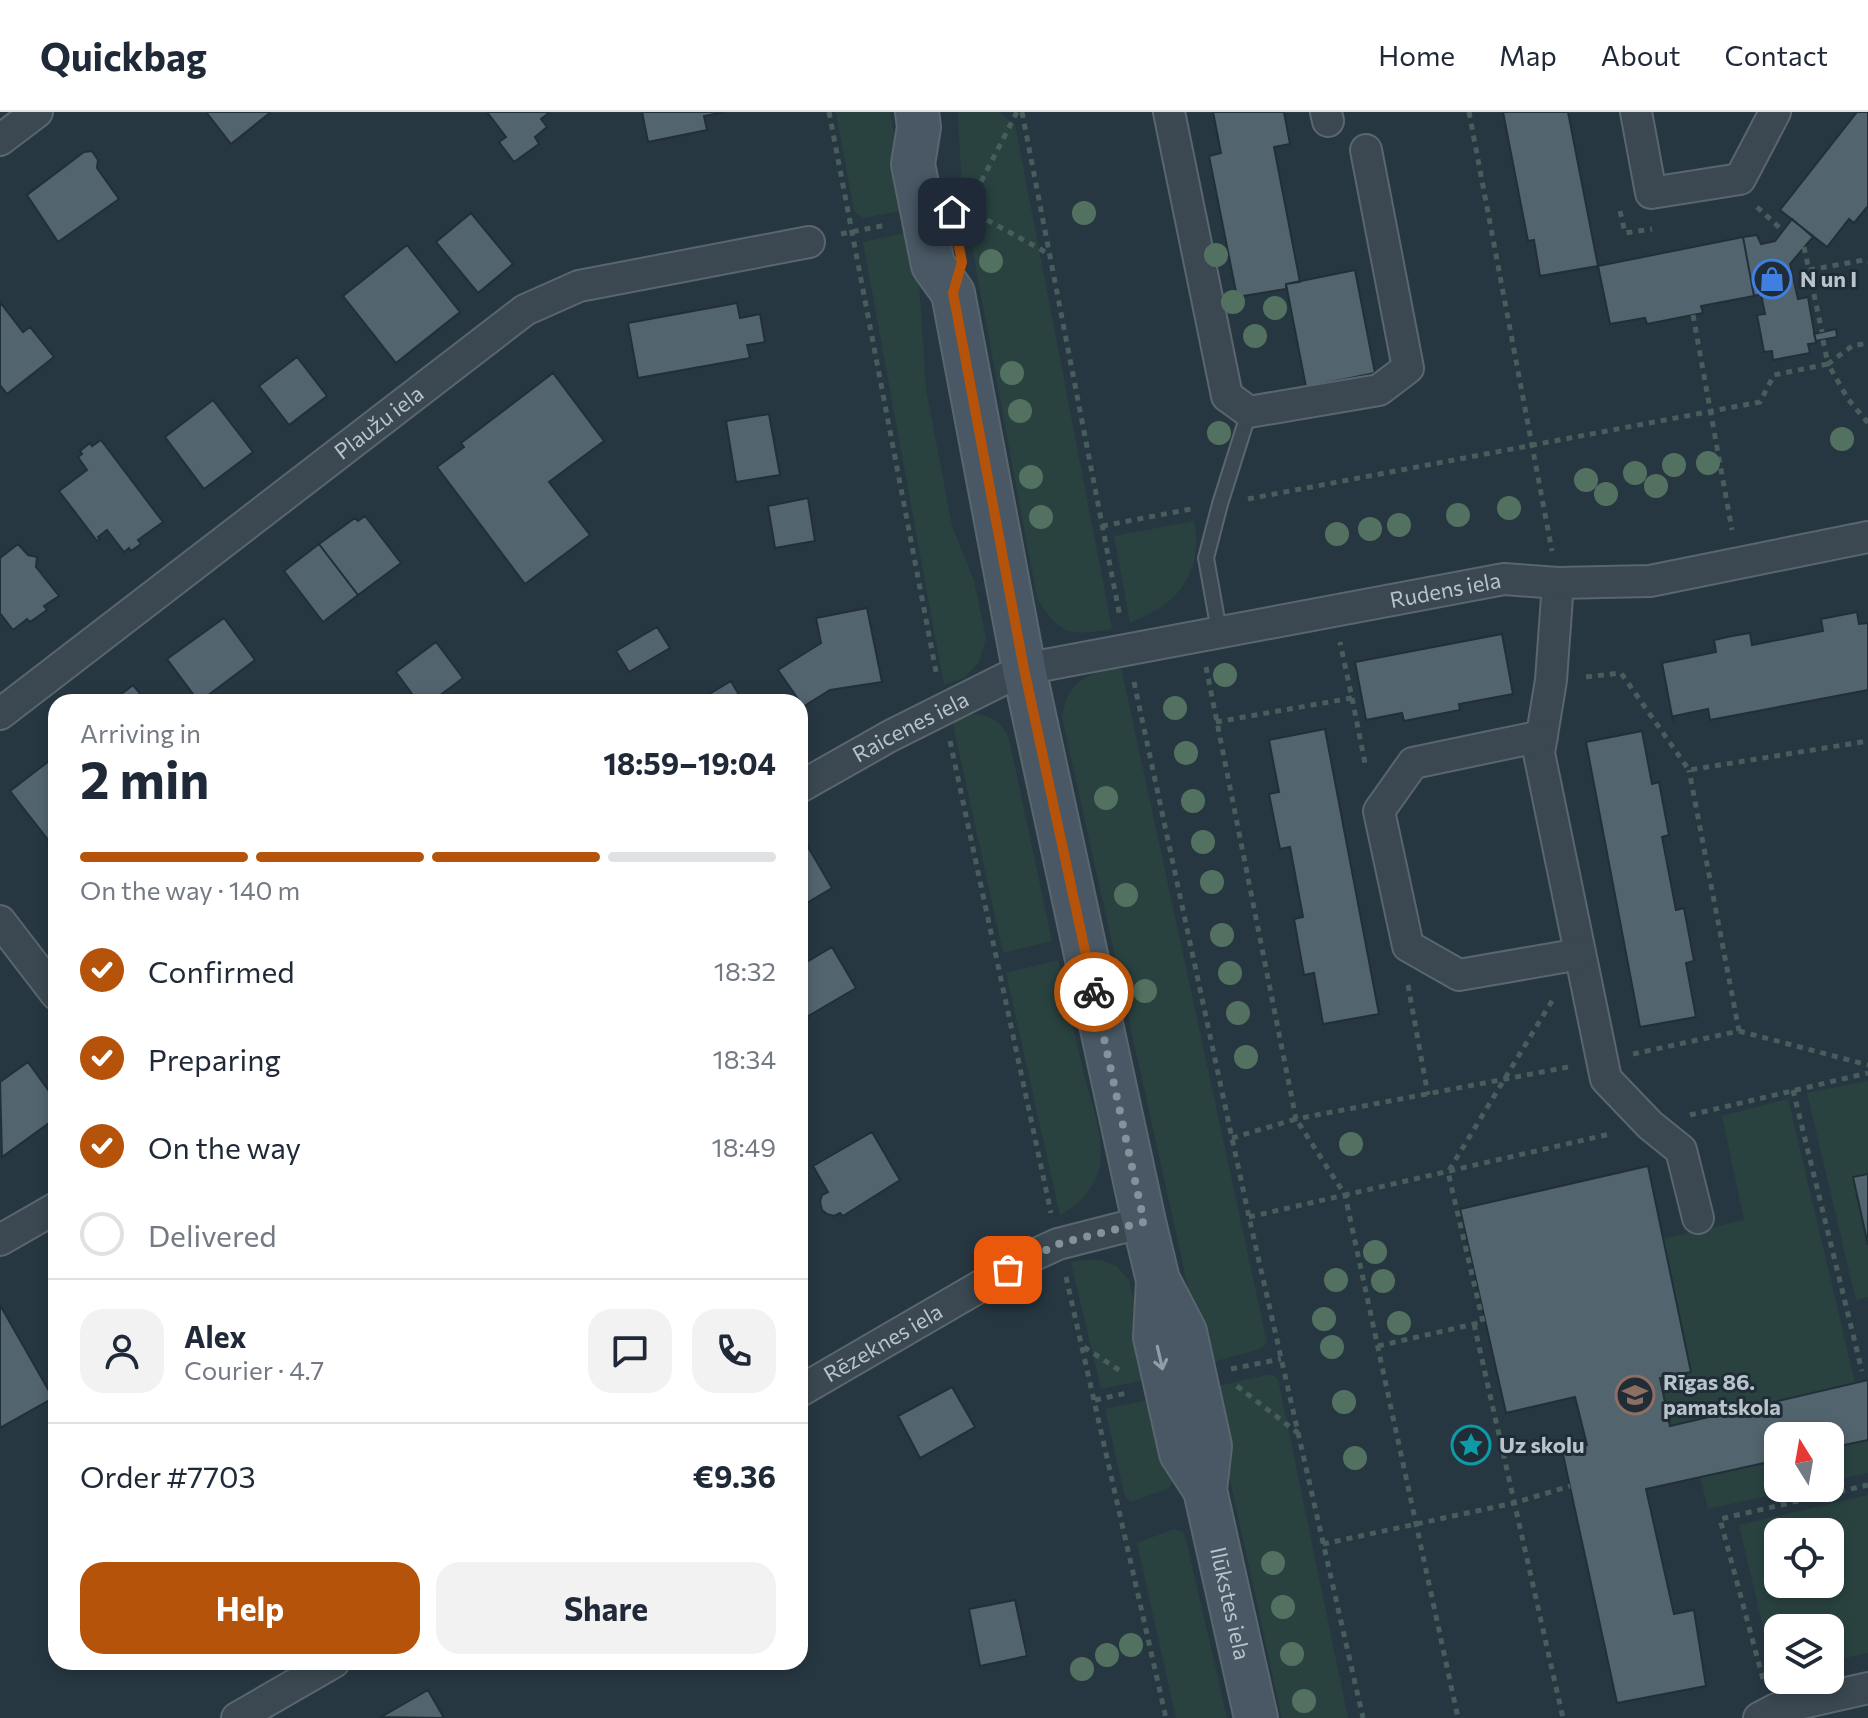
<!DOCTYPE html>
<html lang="en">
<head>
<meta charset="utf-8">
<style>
  :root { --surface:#fff; --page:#f2f2f3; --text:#1f2937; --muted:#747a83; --line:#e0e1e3; --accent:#b45309 }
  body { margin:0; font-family:Commissioner,sans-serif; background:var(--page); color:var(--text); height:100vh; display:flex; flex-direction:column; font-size:30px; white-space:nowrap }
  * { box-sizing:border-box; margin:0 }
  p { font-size:26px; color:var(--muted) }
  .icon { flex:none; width:44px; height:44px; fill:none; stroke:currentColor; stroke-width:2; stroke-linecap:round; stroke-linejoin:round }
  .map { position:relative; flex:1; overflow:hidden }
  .side { position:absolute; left:48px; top:582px; width:760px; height:976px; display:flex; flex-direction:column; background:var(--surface); border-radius:24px; box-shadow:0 4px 12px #0003 }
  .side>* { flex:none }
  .needle { width:52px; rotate:349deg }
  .buttons { position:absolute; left:1764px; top:1310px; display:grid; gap:16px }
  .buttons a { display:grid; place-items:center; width:80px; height:80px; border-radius:16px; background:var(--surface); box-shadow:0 4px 12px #0003; font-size:40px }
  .pin { position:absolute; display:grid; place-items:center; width:68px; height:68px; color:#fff; margin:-34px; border-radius:16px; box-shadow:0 4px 12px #0006 }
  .courier { position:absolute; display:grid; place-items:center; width:80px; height:80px; margin:-40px; border:6px solid #b45309; border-radius:50%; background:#fff; color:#222; box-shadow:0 2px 10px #0007 }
  .overview em { font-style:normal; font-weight:700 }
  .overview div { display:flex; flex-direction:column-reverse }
  .overview { display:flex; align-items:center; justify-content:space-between; height:136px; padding:0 32px }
  h1 { font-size:52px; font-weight:700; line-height:60px }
  .bar { display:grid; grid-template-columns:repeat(4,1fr); gap:12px 8px; align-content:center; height:96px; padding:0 32px }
  .bar i { height:10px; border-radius:6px; background:var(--line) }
  .bar .active { background:var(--accent) }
  .bar p { grid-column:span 4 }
  .line { display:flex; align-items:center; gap:20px; padding:0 32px; border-top:2px solid var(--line) }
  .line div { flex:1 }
  .round { display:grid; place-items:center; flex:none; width:84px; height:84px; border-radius:24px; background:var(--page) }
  ol { padding:0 32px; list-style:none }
  li { display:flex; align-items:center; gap:24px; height:88px }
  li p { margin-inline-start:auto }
  li .icon { padding:8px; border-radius:50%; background:var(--accent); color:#fff; stroke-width:4 }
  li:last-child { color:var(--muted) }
  li i { width:44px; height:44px; border:4px solid var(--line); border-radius:50% }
  .action { display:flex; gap:16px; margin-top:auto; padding:16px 32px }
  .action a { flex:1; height:92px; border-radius:24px; background:var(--accent); color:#fff; font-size:32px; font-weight:700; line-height:92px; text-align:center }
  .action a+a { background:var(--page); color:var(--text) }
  header { display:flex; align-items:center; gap:48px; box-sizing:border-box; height:112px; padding:0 40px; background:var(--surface); border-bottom:2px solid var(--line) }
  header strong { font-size:38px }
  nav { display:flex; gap:44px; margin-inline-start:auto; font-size:28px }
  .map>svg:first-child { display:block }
  .green { fill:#294240; fill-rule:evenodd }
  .building { fill:#52646e; stroke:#222f38; stroke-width:2 }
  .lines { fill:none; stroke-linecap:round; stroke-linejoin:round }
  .lane-casing { stroke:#59666e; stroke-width:18 }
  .street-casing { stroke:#59666e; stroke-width:34 }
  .secondary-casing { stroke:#59666e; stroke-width:46 }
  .path { stroke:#475e5c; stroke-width:5; stroke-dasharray:6 6; stroke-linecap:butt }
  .lane { stroke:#3b4851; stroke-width:14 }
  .street { stroke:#3b4851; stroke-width:30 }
  .secondary { stroke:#495864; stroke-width:42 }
  .tree { fill:#537160 }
  .oneway { stroke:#919ea7 }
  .done { stroke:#85929b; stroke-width:8; stroke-dasharray:0 14.4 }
  .route { stroke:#b45309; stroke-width:10 }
  .labels { text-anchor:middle; stroke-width:6; stroke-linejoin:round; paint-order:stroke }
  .poi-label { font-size:22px; font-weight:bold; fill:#b8c3cb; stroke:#202d36; text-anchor:start }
  .street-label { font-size:22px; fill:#b8c3cb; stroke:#202d36 }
</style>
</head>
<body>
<header>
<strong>Quickbag</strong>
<nav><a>Home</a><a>Map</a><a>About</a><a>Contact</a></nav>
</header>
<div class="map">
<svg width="1868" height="1606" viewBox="0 0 1868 1606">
  <rect width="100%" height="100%" fill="#273741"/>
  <path class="green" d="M836 0H890L908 93 901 99 863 106 854 99Z
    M958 0H1000L1015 13 1112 517C1072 524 1059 524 1037 486L962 81Z
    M905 121 910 124 917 142 926 277 952 414 974 469 986 526 979 550 964 566 944 573 863 130Z
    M1194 409C1204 460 1178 494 1130 510L1114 424Z
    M1121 555 1267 1231 1260 1237 1205 1252 1062 605C1069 566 1087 563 1121 555Z
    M977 602C994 605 1002 611 1009 627L1052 829 1003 841 952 607Z
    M1058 848C1067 888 1076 928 1085 967 1092 993 1104 1025 1100 1052 1096 1075 1080 1092 1060 1103L1006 861Z
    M1868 969V1062L1853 1066 1868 1133V1185L1856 1188 1807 981Z
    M1788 987 1855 1271 1670 1314 1660 1266 1690 1260 1663 1127 1744 1108 1722 1004Z
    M1085 1148H1101L1116 1154 1129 1168 1153 1266 1101 1277 1071 1150Z
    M1266 1263H1273L1278 1267 1348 1606H1282L1210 1276Z
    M1157 1286 1175 1367 1169 1376 1131 1390 1125 1385 1105 1297Z
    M1868 1328V1361L1830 1369V1336Z
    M1778 1348V1376H1802L1708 1397 1700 1365Z
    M1868 1383V1541L1830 1549V1516H1778V1561L1774 1562 1739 1413ZM1778 1420H1830V1472H1778Z
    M1174 1417 1183 1420 1187 1432 1227 1606H1176L1137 1431Z"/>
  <path class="building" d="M206 0H271L231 32Z
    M487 0H550L541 7 547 15 535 25 539 32 514 50 499 30 506 25Z
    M642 0H725L704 4 707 18 648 30Z
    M1213 0H1284L1290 32 1274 35 1300 170 1286 172V177L1237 185 1209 44 1221 41Z
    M1503 0H1568L1598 154 1540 164 1534 128 1528 129Z
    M1857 0H1868V94L1854 111 1849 107 1827 135 1780 98Z
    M92 39 98 48 97 56 119 87 58 130 27 83 84 40Z
    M471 101 513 152 478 181 436 130Z
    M1792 107 1813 125 1790 152 1798 187 1808 185 1816 231 1808 232 1810 241 1773 248 1772 239 1764 240 1757 203 1765 202 1761 182 1754 184 1743 125 1757 123 1761 132 1775 129Z
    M1743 125 1754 184 1701 194 1703 201 1647 212 1645 206 1610 212 1598 154Z
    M407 133 460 200 396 251 343 184Z
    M1355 158 1375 261 1306 275 1286 172Z
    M0 190 23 220 30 215 54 245 7 282 0 273Z
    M737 191 740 206 760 202 765 230 747 233 750 246 638 266 628 211Z
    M1836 217 1837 225 1816 229 1814 222Z
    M297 245 327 284 289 313 259 274Z
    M553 261 604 329 549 370 590 423 525 472 437 355 464 335 461 331Z
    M213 288 253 340 204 377 165 325Z
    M769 302 780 363 736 370 726 309Z
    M101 328 163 410 138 428 141 432 131 439 129 436 124 440 107 418 98 425 100 427 97 429 59 379 87 358 78 345 82 342 80 339 90 331 92 334Z
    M808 386 815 429 775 436 768 394Z
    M365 404 401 451 358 483 319 432 355 406 358 409Z
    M18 432 28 443 37 445 36 455 59 484 44 494 47 498 30 510 27 507 13 518 0 501V446Z
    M319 432 358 483 323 510 284 459Z
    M867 496 882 570 830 578 801 596 800 590 778 558 821 531 816 506Z
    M1857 500 1859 512 1868 511V578L1710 608 1708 597 1674 604 1673 609 1662 551 1716 540 1714 528 1732 524 1750 521 1752 533 1823 519 1821 507Z
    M224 506 255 548 199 590 167 547Z
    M657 515 670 536 629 560 616 539Z
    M1502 522 1513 582 1459 592 1460 598 1404 609 1402 601 1366 608 1355 550Z
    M436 530 463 566 431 590H418L396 560Z
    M731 569 743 590H696Z
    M133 573 147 590H111Z
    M1325 617 1379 902 1323 912 1314 861 1304 863 1294 807 1303 805 1290 735 1280 737 1269 682 1279 680 1269 628Z
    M1642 619 1652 672 1659 670 1669 723 1662 725 1676 798 1684 796 1694 849 1686 851 1696 905 1640 915 1586 630Z
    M49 649 56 659V723L49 729 10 679Z
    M801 723 832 776 800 795V724Z
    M832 835 856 876 800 909V854Z
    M28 950 56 989V1006L2 1045 0 970Z
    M872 1020 900 1068 843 1104 840 1101 834 1104 827 1102 822 1098 820 1090 822 1083 828 1080 813 1054Z
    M1648 1054 1691 1260 1660 1266 1670 1314 1868 1268V1328L1830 1336V1324H1778V1348L1646 1377 1674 1502 1694 1498 1706 1574 1617 1591 1562 1338 1587 1333 1575 1285 1506 1301 1460 1097Z
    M1868 1062V1133L1853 1065Z
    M0 1193 53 1286 0 1316Z
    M952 1275 975 1315 920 1346 898 1304Z
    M1015 1488 1027 1544 980 1554 969 1497Z
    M428 1578 444 1606 381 1605Z"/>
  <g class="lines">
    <g class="lane-casing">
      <path id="lane" d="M1219 519 1206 446 1220 392 1249 300"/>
    </g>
    <g class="street-casing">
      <g id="street">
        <path d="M1169 0 1227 284 1249 300 1379 278 1408 256 1366 38"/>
        <path d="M1326 0 1328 9"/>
        <path d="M1636 0 1651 81 1740 67 1775 0"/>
        <path d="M0 28 37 0"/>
        <path d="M1558 471 1551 568 1539 641 1606 967 1650 1013 1681 1038 1698 1106"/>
        <path id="s1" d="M0 602 525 198 579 174 809 130"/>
        <path d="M1542 624 1413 651 1379 699 1408 834 1459 863 1580 842"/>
        <path id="s2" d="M800 675 890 624 1024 557 1504 467 1558 471 1650 469 1868 425"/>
        <path d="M0 809 56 882"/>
        <path d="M0 1128 56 1096"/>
        <path id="s3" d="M800 1279 1034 1143 1058 1132 1144 1110"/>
        <path d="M237 1606 334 1550"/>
        <path d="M1759 1606 1776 1597 1868 1576"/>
      </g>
    </g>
    <g class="secondary-casing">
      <g id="secondary">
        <path id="s4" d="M917 0 919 15 913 52 933 153 953 181 1024 557 1144 1110 1158 1168 1185 1220 1210 1334 1205 1378 1256 1606"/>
        <path d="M1158 1169 1155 1225 1181 1341 1205 1378"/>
      </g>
    </g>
    <path class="path" d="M829 0 937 565
      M1017 0 967 97 1051 143
      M1022 0 1120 505
      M1469 0 1552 439
      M1757 95 1783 119
      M1620 99 1625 121 1652 117
      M841 122 886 113
      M1804 135 1822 220
      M1809 158 1864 148 1868 150
      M1693 203 1732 418
      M1823 228 1828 252 1852 234 1868 231
      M1248 387 1760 290 1774 263 1828 252 1848 287 1868 311
      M1102 414 1191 397
      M1206 555 1296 1007 1568 955
      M1586 565 1621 561 1689 658 1868 629
      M1134 570 1249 1105 1363 1606
      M1352 586 1366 656
      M1216 610 1352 586 1340 530
      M950 629 1051 1101
      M1408 873 1428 983
      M1739 919 1868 953
      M1633 942 1739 919 1689 658
      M1793 978 1862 1259
      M1690 1003 1868 961
      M1232 1026 1296 1007 1345 1083 1610 1022
      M1249 1105 1345 1083 1458 1606
      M1066 1165 1166 1606
      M1474 1212 1563 1606
      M1378 1234 1483 1210 1448 1060 1555 884
      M1084 1235 1122 1260
      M1231 1257 1281 1247
      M1237 1274 1298 1321
      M1095 1288 1127 1281
      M1323 1432 1514 1391 1570 1374
      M1763 1567 1720 1407 1868 1373"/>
    <use href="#lane" class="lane"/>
    <use href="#street" class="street"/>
    <use href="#secondary" class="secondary"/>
  </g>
  <g class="tree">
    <circle cx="1084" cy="101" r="12"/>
    <circle cx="1216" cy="143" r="12"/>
    <circle cx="991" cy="149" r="12"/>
    <circle cx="1233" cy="190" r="12"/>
    <circle cx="1275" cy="196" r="12"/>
    <circle cx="1255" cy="224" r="12"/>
    <circle cx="1012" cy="261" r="12"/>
    <circle cx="1020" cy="299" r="12"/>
    <circle cx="1219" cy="321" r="12"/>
    <circle cx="1842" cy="327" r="12"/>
    <circle cx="1708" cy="351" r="12"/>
    <circle cx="1674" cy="353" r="12"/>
    <circle cx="1635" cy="361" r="12"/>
    <circle cx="1031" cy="365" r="12"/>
    <circle cx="1586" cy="368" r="12"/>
    <circle cx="1656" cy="374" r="12"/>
    <circle cx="1606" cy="382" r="12"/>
    <circle cx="1509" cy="396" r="12"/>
    <circle cx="1458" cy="403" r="12"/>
    <circle cx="1041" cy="405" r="12"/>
    <circle cx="1399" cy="413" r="12"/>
    <circle cx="1370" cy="417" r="12"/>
    <circle cx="1337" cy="422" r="12"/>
    <circle cx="1225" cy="563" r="12"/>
    <circle cx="1175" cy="596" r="12"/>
    <circle cx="1186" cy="641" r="12"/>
    <circle cx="1106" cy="686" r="12"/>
    <circle cx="1193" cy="689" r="12"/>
    <circle cx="1203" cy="730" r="12"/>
    <circle cx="1212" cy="770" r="12"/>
    <circle cx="1126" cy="783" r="12"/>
    <circle cx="1222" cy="823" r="12"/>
    <circle cx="1230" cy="861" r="12"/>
    <circle cx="1145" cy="879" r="12"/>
    <circle cx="1238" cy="901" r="12"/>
    <circle cx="1246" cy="945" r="12"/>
    <circle cx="1351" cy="1032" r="12"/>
    <circle cx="1375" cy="1140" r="12"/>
    <circle cx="1336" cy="1168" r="12"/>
    <circle cx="1383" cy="1169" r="12"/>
    <circle cx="1324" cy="1207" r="12"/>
    <circle cx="1399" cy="1211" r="12"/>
    <circle cx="1332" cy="1235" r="12"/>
    <circle cx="1344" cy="1290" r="12"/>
    <circle cx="1355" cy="1346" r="12"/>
    <circle cx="1273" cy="1451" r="12"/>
    <circle cx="1283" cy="1495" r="12"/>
    <circle cx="1131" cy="1533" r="12"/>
    <circle cx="1292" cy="1542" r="12"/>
    <circle cx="1107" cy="1543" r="12"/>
    <circle cx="1082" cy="1557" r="12"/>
    <circle cx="1304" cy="1589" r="12"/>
  </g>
  <defs><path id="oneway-shaft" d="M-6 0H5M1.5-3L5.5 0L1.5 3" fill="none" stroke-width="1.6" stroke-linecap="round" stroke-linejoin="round" transform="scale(2)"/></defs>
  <use class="oneway" href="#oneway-shaft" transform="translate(1160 1246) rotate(77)"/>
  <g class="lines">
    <path class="done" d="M1008 1158 1058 1132 1144 1110 1094 880"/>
    <path class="route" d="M952 100 962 150 953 181 1024 557 1094 880"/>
  </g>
  <defs>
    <g id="shop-ring" transform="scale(2)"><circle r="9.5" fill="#202d36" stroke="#3f7fe0" stroke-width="1.5"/><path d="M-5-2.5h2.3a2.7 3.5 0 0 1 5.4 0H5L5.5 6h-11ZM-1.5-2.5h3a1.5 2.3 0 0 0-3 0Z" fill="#3f7fe0"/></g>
    <g id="school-ring" transform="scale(2)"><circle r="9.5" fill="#202d36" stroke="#8d6e63" stroke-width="1.5"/><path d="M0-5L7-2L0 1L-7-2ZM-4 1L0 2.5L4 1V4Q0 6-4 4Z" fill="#8d6e63"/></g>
    <g id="sight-ring" transform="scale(2)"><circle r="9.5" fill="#202d36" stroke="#0f9aa8" stroke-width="1.5"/><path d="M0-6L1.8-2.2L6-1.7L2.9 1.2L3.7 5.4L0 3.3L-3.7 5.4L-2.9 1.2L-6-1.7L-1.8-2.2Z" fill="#0f9aa8"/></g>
  </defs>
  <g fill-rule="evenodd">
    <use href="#shop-ring" x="1772" y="167"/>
    <use href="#school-ring" x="1635" y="1283"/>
    <use href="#sight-ring" x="1471" y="1333"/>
  </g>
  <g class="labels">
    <g class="poi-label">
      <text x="1800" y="175">N un I</text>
      <text x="1663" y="1278">Rīgas 86.<tspan x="1663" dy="25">pamatskola</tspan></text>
      <text x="1499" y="1341">Uz skolu</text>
    </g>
    <g class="street-label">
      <text dy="8" stroke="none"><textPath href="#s1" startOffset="478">Plaužu iela</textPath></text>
      <text dy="8" stroke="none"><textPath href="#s2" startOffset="682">Rudens iela</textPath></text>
      <text dy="8" stroke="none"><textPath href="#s2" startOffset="126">Raicenes iela</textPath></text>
      <text dy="8" stroke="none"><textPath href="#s3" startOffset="96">Rēzeknes iela</textPath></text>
      <text dy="8" stroke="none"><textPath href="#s4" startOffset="1534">Ilūkstes iela</textPath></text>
    </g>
  </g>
</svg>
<div class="buttons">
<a><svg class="needle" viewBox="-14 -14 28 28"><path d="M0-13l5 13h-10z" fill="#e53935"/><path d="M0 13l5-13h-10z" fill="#747a83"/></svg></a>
<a><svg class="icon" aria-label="locate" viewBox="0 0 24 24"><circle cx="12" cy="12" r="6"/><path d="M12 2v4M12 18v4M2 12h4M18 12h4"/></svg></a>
<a><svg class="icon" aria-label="layers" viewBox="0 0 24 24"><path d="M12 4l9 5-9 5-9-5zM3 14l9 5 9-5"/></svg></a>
</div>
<div class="pin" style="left:1008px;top:1158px;background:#ea580c"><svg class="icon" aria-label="bag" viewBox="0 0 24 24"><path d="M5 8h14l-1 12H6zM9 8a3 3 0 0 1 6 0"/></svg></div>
<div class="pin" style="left:952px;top:100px;background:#1f2937"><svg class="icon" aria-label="home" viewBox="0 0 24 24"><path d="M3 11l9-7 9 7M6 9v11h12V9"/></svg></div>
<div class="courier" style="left:1094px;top:880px"><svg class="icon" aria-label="bike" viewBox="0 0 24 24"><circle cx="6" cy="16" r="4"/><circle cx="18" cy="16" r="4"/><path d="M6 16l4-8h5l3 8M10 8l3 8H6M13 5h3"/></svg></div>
<section class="side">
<div class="overview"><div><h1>2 min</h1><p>Arriving in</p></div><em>18:59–19:04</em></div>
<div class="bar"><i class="active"></i><i class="active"></i><i class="active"></i><i></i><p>On the way · 140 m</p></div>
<ol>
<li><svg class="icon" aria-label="check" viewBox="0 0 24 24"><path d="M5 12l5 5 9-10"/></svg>Confirmed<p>18:32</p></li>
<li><svg class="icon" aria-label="check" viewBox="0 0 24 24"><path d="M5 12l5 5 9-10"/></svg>Preparing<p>18:34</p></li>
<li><svg class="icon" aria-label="check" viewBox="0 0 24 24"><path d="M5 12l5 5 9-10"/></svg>On the way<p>18:49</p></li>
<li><i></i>Delivered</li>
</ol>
<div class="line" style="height:144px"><a class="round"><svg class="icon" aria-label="person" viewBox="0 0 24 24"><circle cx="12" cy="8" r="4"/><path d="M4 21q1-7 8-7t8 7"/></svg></a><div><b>Alex</b><p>Courier · 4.7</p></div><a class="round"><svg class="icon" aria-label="chat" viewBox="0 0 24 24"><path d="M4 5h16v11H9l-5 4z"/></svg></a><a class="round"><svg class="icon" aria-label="phone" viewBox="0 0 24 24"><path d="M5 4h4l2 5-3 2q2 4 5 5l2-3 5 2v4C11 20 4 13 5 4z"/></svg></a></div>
<div class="line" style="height:104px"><div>Order #7703</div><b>€9.36</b></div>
<div class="action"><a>Help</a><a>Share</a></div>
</section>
</div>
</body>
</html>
